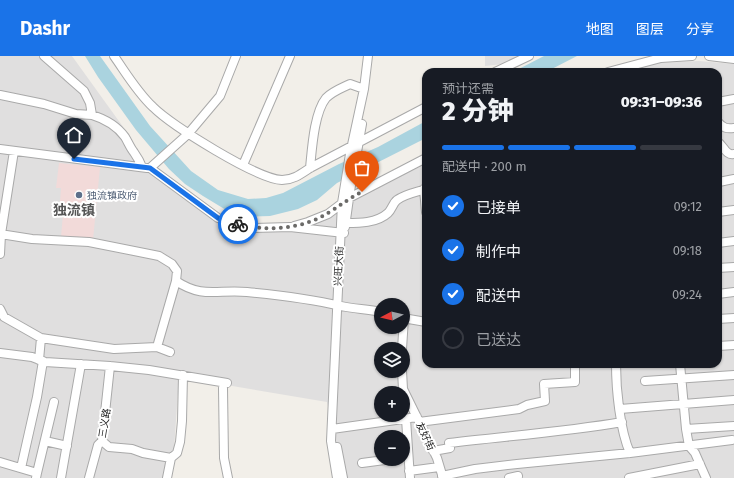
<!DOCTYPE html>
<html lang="zh">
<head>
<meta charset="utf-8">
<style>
  :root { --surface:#171b24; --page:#20242c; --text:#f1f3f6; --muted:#9ea1a6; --line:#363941; --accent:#1a73e8 }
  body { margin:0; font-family:"Fira Sans","Noto Sans SC",sans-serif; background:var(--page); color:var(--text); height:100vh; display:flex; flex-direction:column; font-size:15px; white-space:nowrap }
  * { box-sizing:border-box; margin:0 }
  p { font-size:13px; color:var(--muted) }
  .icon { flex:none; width:22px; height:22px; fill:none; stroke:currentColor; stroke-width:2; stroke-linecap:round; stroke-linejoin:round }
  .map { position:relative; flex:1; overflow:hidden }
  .panel { position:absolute; left:422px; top:12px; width:300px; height:300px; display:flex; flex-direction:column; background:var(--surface); border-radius:12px; box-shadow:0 1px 3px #0004 }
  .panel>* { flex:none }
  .needle { width:26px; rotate:263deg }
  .tools { position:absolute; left:374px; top:242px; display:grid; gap:8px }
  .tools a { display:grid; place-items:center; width:36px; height:36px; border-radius:50%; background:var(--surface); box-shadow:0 1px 3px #0004; font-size:20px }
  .pin { position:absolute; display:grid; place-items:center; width:34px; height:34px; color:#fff; margin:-41px -17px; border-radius:50% 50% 50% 0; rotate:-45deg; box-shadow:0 0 4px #0007 }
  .pin .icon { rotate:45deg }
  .courier { position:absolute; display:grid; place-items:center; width:40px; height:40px; margin:-20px; border:3px solid #1a73e8; border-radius:50%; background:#fff; color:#222; box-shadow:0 1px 5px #0007 }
  .headline em { font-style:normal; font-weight:800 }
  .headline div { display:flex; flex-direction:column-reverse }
  .headline { display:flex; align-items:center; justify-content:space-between; height:68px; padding:0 20px }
  h1 { font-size:26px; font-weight:800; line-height:30px }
  .bar { display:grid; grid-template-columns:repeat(4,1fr); gap:6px 4px; align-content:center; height:48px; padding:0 20px }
  .bar i { height:5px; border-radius:3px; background:var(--line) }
  .bar .selected { background:var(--accent) }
  .bar p { grid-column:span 4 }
  ol { padding:0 20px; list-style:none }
  li { display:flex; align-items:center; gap:12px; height:44px }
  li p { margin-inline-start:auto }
  li .icon { padding:4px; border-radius:50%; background:var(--accent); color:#fff; stroke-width:4 }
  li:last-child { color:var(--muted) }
  li i { width:22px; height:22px; border:2px solid var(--line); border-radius:50% }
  header { display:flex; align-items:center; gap:24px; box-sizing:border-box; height:56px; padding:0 20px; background:var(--accent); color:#fff }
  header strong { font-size:19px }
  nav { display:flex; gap:22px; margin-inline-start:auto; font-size:14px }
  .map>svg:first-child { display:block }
  .residential { fill:#e0dfdf; fill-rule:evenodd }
  .commercial { fill:#f2dad9 }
  .water { fill:#aad3df }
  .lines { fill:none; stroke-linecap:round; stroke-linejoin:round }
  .minor-casing { stroke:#a9a9a9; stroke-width:10 }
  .minor { stroke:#fff; stroke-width:8 }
  .done { stroke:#6b6a68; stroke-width:4; stroke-dasharray:0 7.2 }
  .route { stroke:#1a73e8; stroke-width:5 }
  .service-dot { fill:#5c6f8a; stroke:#fff; stroke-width:1.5 }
  .labels { text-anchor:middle; stroke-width:4; stroke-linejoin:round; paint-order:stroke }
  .service-label { font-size:10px; fill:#4e5e75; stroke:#fff; text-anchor:start }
  .street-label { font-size:10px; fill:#222; stroke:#fff }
  .district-label { font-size:14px; font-weight:bold; fill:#555; stroke:#fff }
</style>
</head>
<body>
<header>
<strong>Dashr</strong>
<nav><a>地图</a><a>图层</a><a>分享</a></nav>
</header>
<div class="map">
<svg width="734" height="422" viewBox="0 0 734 422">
  <rect width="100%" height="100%" fill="#f2efe9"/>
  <path class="residential" d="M0 0H72L126 75 151 117 199 153 254 175 306 170 352 142 426 105V308H718V16H620L659 7 699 5 734 8V422H344L327 346 179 321 172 422H0ZM381 249H403V271H381ZM381 293H403V315H381ZM381 337H403V359H381ZM381 381H403V403H381Z
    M485 0H518L504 8 485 10Z"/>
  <path class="commercial" d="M59 107 100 111 93 184 61 181 64 146H60L61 132H56Z"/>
  <path class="water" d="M85 0H100L150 70 191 115 218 134 248 143 266 142 283 137 339 108 378 91 426 65V82L337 127 317 144 298 153 270 160 244 161 231 157 203 140 185 128 169 113 136 74 98 21Z
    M544 0H577L546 16H513Z"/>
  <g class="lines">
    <g class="minor-casing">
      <path id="minor" d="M44 0 84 35 90 47 92 59C105 63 117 70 125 81 128 86 130 91 133 95 138 102 139 103 142 111
        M114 0C126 17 137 36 153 51 172 70 257 123 282 124 293 124 301 118 310 112L426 51
        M709 0 734 3
        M495 16 529 0
        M608 16 661 2 692 0
        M0 39 44 48 76 58 92 59
        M718 46 734 43
        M718 66C723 72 727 73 734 72
        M718 86C724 90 726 100 734 98
        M0 93 147 112
        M243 109 290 0
        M150 112 218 162 252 172 290 171 344 177
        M150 112 188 78 220 40 236 0
        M310 112C312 93 314 57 326 42 333 35 342 32 350 28L364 33
        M719 126 734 123
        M424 133 426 156
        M718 156 734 154
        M341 167C356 167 376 168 388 157 392 153 393 147 397 144 405 138 417 136 426 133
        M294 170 308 166 328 158 349 142 426 102
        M345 171 350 135 362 68
        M0 178 32 183 89 186 159 200 172 208 177 215 176 225C203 243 218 233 247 236 279 239 311 243 341 250 355 253 368 253 381 256
        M718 187 734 185
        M0 198 1 178 14 95
        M718 212 734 211
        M718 238 734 236
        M0 253 4 261 41 282 114 293 157 291 170 296
        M403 262 426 266
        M718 263 734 262
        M718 290 734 289
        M157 291 176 225
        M402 293 404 262
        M0 297 32 301 45 306 110 310 149 314 227 327
        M39 304 41 282
        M616 308C616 334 620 374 630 397
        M680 308 686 373 689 390 695 397 706 422
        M402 315 403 333 437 402 443 422
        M645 325 734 319
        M223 332 224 402 228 422
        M620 353 734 344
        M406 363 410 422
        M419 366 519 353 527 349 545 345 544 328 575 326V308
        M332 373 417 361
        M686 373 734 370
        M45 385 67 390
        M102 385 109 391 132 393 143 397 171 402
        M337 391 343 422
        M433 395 450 392 449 387C507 380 565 376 622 366
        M0 406 37 417 36 422
        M362 407 392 403
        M21 412 37 341 43 305
        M409 415 439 411
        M37 417 54 346
        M442 420 475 413 517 408 630 397 732 384
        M61 422 81 308
        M89 422 98 389 102 385 110 310
        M167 422 171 402 177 397 180 386 182 365 183 319
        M337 422 331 385 342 147 350 98 364 33 368 0
        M509 422 518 420
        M629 422 700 408"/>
    </g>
    <use href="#minor" class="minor"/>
  </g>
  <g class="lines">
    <path class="done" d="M238 168C266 176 303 173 328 157 340 150 349 142 362 136"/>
    <path class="route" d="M74 103 150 112 218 162 238 168"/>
  </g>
  <circle class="service-dot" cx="79" cy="139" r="4"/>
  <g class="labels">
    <g class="service-label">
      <text x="87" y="143">独流镇政府</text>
    </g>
    <g class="street-label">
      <text transform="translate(338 210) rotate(-87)" y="4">兴旺大街</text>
      <text transform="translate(104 367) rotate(-81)" y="4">三义路</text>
      <text transform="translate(426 380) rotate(64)" y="4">友好街</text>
    </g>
    <g class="district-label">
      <text x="74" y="159">独流镇</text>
    </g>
  </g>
</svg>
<div class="tools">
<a><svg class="needle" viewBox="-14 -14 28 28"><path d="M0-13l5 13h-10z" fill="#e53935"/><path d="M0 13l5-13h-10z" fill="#9ea1a6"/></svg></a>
<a><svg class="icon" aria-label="layers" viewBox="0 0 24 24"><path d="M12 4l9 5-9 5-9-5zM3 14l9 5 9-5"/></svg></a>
<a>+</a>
<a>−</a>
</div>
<div class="pin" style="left:362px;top:136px;background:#ea580c"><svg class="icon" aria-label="bag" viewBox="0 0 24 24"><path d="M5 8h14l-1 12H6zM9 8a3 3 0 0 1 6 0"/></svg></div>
<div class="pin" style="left:74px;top:103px;background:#1f2937"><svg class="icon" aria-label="home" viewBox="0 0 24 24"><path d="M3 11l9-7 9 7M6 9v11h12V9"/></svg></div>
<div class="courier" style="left:238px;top:168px"><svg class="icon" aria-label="bike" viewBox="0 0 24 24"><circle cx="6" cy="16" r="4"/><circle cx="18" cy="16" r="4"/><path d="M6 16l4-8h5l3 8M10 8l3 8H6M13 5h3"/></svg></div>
<section class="panel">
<div class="headline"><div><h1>2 分钟</h1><p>预计还需</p></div><em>09:31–09:36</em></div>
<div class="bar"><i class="selected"></i><i class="selected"></i><i class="selected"></i><i></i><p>配送中 · 200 m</p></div>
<ol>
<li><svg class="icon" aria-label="check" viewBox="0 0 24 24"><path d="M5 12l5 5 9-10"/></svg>已接单<p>09:12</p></li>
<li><svg class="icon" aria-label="check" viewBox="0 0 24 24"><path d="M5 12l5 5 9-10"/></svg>制作中<p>09:18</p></li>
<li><svg class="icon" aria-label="check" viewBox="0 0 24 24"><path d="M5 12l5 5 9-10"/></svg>配送中<p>09:24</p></li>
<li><i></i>已送达</li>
</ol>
</section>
</div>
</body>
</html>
